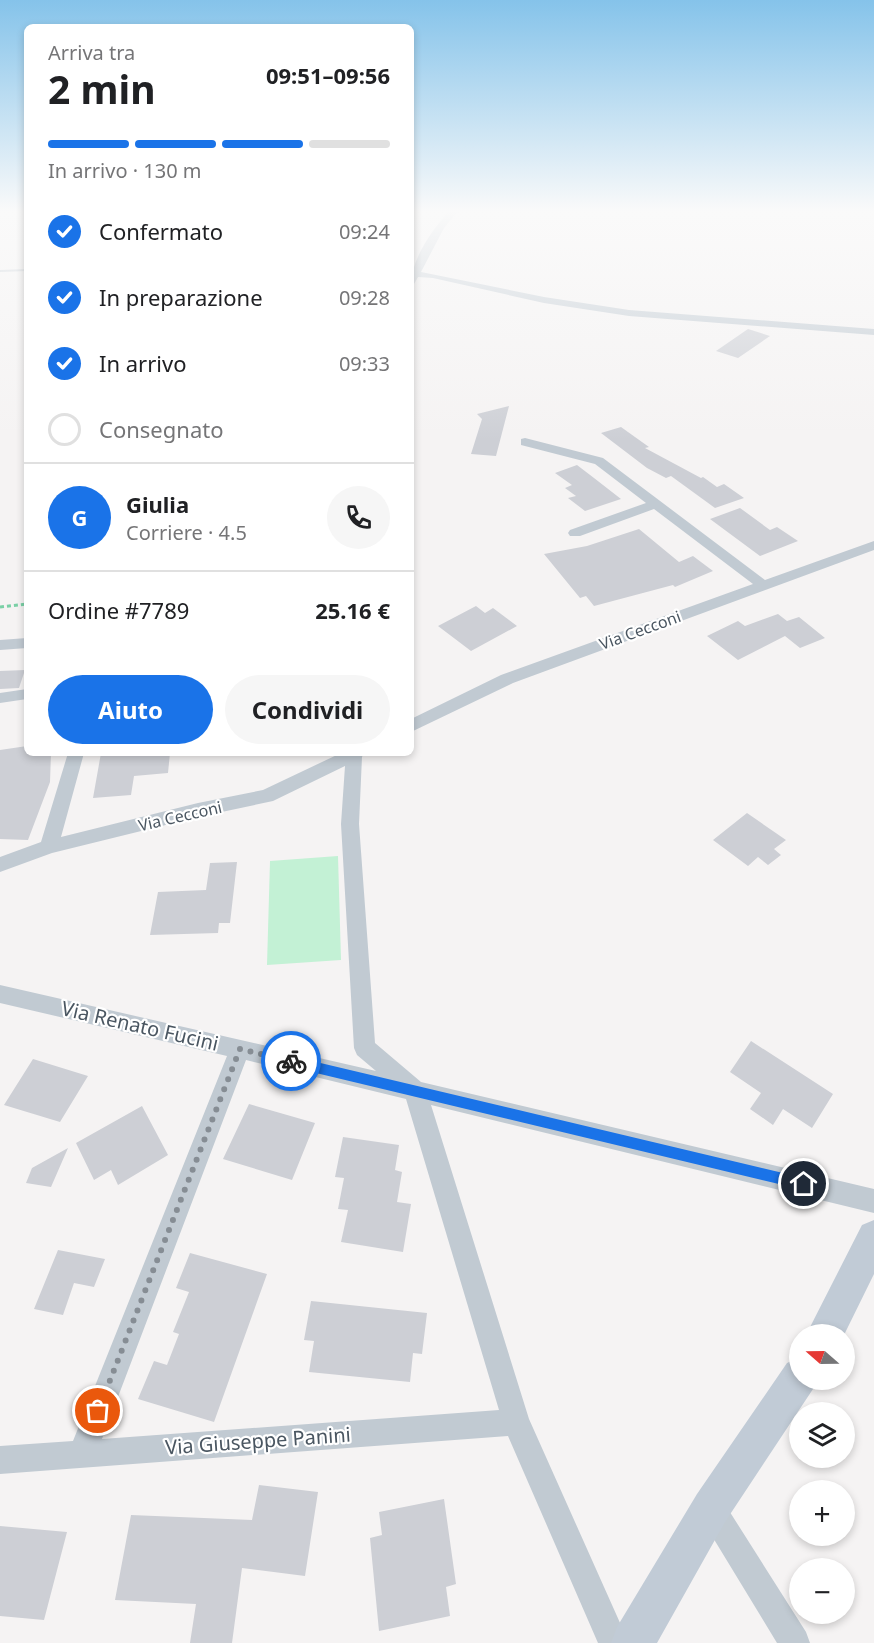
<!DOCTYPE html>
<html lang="it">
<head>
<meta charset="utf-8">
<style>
  :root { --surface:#fff; --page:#f6f6f6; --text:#202124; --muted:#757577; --line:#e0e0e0; --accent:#1a73e8 }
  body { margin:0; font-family:"Noto Sans",sans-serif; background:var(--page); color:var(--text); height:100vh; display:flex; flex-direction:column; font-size:22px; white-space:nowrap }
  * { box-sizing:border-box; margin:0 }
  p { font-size:20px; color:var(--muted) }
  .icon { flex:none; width:33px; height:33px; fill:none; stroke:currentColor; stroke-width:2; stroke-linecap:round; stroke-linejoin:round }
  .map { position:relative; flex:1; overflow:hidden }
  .side { position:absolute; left:24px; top:24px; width:390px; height:732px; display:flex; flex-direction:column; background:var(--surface); border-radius:9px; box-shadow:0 3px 9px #0003 }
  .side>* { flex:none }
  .needle { width:39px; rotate:290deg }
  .tools { position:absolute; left:789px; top:1324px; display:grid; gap:12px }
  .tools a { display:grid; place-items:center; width:66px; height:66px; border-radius:50%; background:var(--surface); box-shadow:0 3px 9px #0003; font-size:30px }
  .pin { position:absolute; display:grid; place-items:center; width:51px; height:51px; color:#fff; margin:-26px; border:3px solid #fff; border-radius:50%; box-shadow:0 2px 6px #0007 }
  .courier { position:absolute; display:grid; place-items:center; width:60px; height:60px; margin:-30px; border:4px solid #1a73e8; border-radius:50%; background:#fff; color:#222; box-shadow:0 2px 8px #0007 }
  .summary em { font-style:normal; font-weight:700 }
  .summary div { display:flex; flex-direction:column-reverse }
  .summary { display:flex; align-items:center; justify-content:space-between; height:102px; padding:0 24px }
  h1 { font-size:39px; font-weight:700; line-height:45px }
  .bar { display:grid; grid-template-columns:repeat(4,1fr); gap:9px 6px; align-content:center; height:72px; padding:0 24px }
  .bar i { height:8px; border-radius:4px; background:var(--line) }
  .bar .current { background:var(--accent) }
  .bar p { grid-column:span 4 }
  .line { display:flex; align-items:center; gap:15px; padding:0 24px; border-top:2px solid var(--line) }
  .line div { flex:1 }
  .round { display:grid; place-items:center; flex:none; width:63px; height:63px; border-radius:32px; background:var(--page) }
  ol { padding:0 24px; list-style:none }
  li { display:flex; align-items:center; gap:18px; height:66px }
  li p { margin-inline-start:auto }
  li .icon { padding:6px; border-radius:50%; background:var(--accent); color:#fff; stroke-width:4 }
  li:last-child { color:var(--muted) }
  li i { width:33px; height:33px; border:3px solid var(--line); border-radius:50% }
  .button { display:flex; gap:12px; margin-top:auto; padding:12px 24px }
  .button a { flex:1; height:69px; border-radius:36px; background:var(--accent); color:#fff; font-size:24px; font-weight:700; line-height:69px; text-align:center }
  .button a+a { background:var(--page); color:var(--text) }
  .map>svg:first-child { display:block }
  .green { fill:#c3f1d5 }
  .building { fill:#cdcfd5 }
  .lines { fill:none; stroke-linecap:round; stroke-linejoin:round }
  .path { stroke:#7ad0a6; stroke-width:3; stroke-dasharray:4 3; stroke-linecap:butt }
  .service { fill:#c1cad2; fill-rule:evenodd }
  .minor { fill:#c1cad2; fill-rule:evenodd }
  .secondary { fill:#c1cbd6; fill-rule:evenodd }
  .route { fill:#1a73e8 }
  .done { stroke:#868d94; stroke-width:6; stroke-dasharray:0 10.8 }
  .labels { text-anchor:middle; stroke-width:4.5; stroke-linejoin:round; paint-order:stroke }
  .street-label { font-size:16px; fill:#4a5661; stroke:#fff }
  .near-street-label { font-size:20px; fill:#4a5661; stroke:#fff }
</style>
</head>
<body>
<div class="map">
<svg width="874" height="1643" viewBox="0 0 874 1643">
  <rect width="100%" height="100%" fill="#f5f3f3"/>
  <path class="green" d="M338 856 341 960 267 965 270 861Z"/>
  <path class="building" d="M748 329 770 336 738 358 716 351Z
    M509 406 496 456 471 454 482 419 477 414Z
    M621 427 649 447 645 448 701 478 703 477 717 487 724 484 744 498 715 508 671 476 666 478 647 468 601 433Z
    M577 465 594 478 621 499 585 511 568 498 576 496 565 488 572 485 555 473Z
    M740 508 770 530 777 527 798 541 760 556 710 519Z
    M639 529 679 562 693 556 713 571 675 587 673 585 594 606 586 596 580 598 544 554 587 546Z
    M476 606 485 613 493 608 517 626 471 651 438 626Z
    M778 614 787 621 799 617 825 638 800 648 785 636 738 660 707 636 738 621 745 626Z
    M25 670 19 688 0 689V671Z
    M27 746V753H51L50 782 28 840 0 839V750Z
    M101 753H170L168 773 134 776 131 795 93 798Z
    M747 813 786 840 774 849 781 855 768 865 758 857 748 866 713 840Z
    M237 862 230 923H219L218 933 150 935 158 892 206 890 210 863Z
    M751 1041 833 1094 812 1128 783 1109 773 1125 750 1109 761 1093 730 1072Z
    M33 1059 88 1076 60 1122 4 1105Z
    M249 1104 315 1123 292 1180 223 1159Z
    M142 1106 168 1155 118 1185 111 1170 94 1180 76 1143Z
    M343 1137 399 1145 395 1170 402 1172 397 1202 411 1204 403 1252 341 1242 348 1210 338 1209 344 1178 335 1177Z
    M68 1148 51 1187 26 1183 32 1168Z
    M58 1250 105 1259 94 1287 74 1283 63 1315 34 1309Z
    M190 1253 267 1274 214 1422 138 1399 154 1361 167 1365 179 1334 173 1332 189 1292 176 1288Z
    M311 1301 427 1313 422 1354 413 1353 410 1382 309 1372 314 1341 304 1340Z
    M259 1485 318 1492 305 1576 242 1568 232 1643H190L196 1604 115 1600 131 1515 252 1520Z
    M444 1499 456 1584 446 1587 450 1616 379 1631 370 1538 382 1535 379 1512Z
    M0 1526 67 1532 44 1620 0 1616Z"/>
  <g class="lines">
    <path class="path" d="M0 607 27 604"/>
    <path class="service" d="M27 269V271L0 272V270Z"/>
    <path class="minor" d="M450 210H459L444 228 421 272 544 297 629 310 874 329V335L629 316 544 303 433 278 418 277 414 284 411 285C411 259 433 229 450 210Z
      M525 438 603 458 765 580 874 541V550L513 683 411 732V719L501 675 753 584 654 509 580 536H570L568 533 570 530 646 503 595 464 521 445V439Z
      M27 638V648L0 650V640Z
      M27 689V699L0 703V693Z
      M68 753H84L61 837 198 803 263 790 341 753H364L362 757 359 824 375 1043 421 1082 874 1189V1213L431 1105 529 1419 629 1643H598L508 1436 0 1474V1446L73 1441 227 1056 0 1003V985L376 1071 357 1055 354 1048 341 824 345 766 273 801 198 817 52 853 0 872V857L41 842ZM246 1060 406 1099 499 1410 102 1439Z
      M711 1494 721 1498 806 1632 810 1643H777L701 1518 697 1508 701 1498Z"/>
    <path class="secondary" d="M874 1220V1274L844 1335H806L862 1225Z
      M800 1357V1380H817L813 1389 725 1522 657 1643H611L617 1627 697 1494 787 1363Z"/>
  </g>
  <linearGradient id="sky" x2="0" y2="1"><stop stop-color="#85c3ea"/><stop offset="0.48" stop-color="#fafafa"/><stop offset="1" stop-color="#fafafa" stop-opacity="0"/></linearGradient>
  <rect width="874" height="440" fill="url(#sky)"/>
  <path class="route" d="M291 1056 804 1178 808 1180 810 1184 808 1189 804 1190 291 1067 286 1061Z"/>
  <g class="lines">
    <path class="done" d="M98 1411 240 1049 291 1061"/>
  </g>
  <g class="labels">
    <g class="street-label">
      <text transform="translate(640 630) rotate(-20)" y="6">Via Cecconi</text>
      <text transform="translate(180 816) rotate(-13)" y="6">Via Cecconi</text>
    </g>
    <g class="near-street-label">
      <text transform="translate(140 1026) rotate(13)" y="7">Via Renato Fucini</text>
      <text transform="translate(258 1441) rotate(-4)" y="7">Via Giuseppe Panini</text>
    </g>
  </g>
</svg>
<div class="tools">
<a><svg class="needle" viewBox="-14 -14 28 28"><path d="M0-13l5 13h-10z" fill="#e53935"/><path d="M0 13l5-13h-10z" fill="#757577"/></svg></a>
<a><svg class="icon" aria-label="layers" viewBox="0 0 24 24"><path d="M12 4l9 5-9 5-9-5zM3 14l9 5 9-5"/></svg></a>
<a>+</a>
<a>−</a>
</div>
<div class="pin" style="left:98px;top:1411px;background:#ea580c"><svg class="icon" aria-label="bag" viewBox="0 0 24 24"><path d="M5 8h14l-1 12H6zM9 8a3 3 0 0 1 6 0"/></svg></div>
<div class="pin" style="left:804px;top:1184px;background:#1f2937"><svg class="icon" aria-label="home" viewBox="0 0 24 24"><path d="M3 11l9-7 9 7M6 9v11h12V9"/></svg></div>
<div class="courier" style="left:291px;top:1061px"><svg class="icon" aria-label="bike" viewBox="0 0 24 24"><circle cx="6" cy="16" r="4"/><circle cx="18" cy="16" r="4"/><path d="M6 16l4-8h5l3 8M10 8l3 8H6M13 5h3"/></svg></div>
<section class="side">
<div class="summary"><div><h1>2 min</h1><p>Arriva tra</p></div><em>09:51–09:56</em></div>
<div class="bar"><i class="current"></i><i class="current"></i><i class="current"></i><i></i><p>In arrivo · 130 m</p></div>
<ol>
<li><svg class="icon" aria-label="check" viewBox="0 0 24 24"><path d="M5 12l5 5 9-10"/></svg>Confermato<p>09:24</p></li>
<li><svg class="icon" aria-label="check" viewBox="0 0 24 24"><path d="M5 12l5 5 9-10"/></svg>In preparazione<p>09:28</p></li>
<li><svg class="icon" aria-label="check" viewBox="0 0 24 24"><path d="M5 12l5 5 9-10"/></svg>In arrivo<p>09:33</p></li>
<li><i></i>Consegnato</li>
</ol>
<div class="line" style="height:108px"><b class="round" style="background:var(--accent);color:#fff">G</b><div><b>Giulia</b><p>Corriere · 4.5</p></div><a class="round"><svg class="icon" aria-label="phone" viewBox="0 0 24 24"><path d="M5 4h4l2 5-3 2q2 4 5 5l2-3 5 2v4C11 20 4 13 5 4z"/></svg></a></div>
<div class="line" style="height:78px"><div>Ordine #7789</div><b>25.16 €</b></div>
<div class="button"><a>Aiuto</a><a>Condividi</a></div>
</section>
</div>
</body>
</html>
